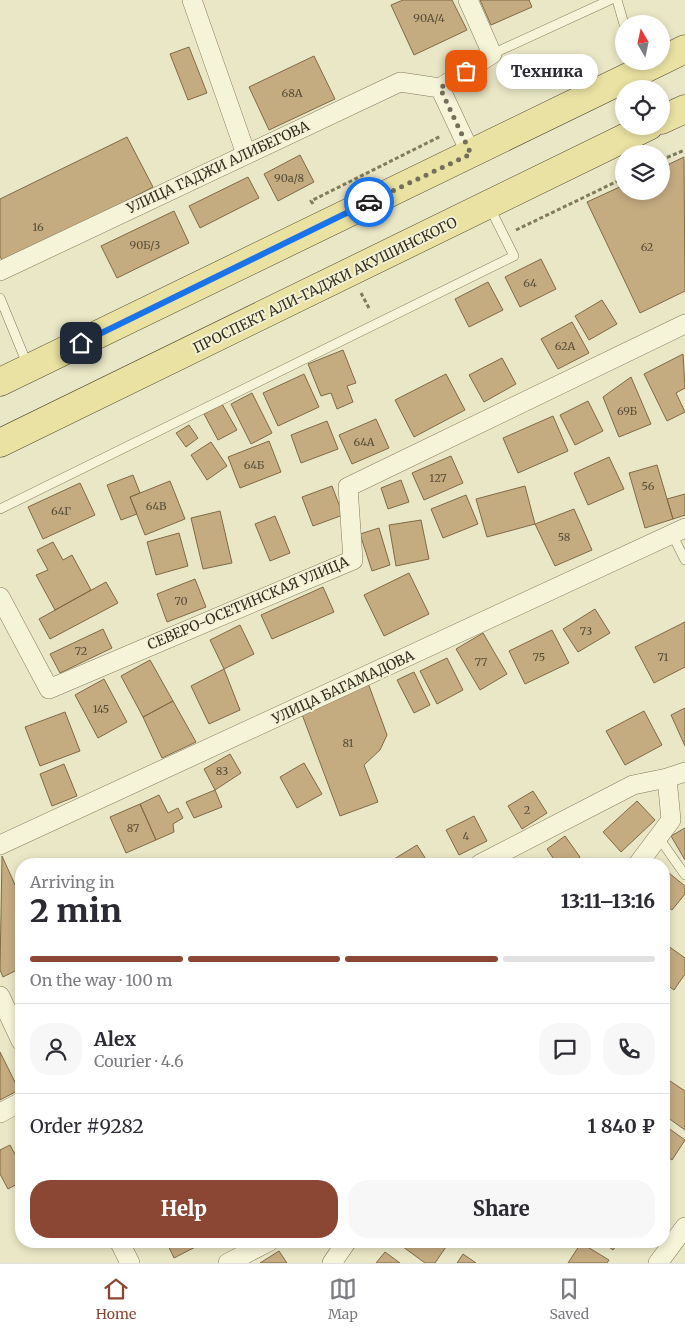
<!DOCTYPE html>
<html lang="en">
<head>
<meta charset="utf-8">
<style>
  :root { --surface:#fff; --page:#f7f7f7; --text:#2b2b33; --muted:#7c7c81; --line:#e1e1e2; --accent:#8c4734 }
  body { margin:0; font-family:Merriweather,serif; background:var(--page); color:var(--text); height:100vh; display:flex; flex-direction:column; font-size:19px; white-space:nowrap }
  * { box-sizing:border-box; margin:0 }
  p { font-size:16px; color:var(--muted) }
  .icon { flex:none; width:28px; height:28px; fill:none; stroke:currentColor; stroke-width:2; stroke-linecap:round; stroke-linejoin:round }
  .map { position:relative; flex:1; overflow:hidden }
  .side { position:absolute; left:15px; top:858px; width:655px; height:390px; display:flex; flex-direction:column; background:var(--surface); border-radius:20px; box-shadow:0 2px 8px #0003 }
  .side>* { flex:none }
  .needle { width:32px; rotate:351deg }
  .controls { position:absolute; left:615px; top:15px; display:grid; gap:10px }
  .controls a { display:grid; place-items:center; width:55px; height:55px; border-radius:50%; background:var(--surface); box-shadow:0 2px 8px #0003; font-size:25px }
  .pin { position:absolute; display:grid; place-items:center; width:42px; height:42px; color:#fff; margin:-21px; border-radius:10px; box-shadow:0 2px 8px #0006 }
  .courier { position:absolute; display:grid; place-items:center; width:50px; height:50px; margin:-25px; border:4px solid #1a73e8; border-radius:50%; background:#fff; color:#222; box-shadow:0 1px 6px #0007 }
  .bubble { position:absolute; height:35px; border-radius:18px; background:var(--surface); box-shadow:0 2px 8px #0003; font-size:16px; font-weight:800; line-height:35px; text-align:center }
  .headline em { font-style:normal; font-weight:800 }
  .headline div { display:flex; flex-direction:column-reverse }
  .headline { display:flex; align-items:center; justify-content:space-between; height:85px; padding:0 15px }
  h1 { font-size:32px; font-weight:800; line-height:38px }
  .bar { display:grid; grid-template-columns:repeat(4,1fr); gap:8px 5px; align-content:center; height:60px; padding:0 15px }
  .bar i { height:6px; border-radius:4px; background:var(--line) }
  .bar .on { background:var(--accent) }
  .bar p { grid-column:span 4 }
  .line { display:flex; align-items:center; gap:12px; padding:0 15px; border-top:1px solid var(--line) }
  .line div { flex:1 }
  .round { display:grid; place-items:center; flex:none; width:52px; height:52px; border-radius:20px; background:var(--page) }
  .action { display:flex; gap:10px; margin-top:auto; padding:10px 15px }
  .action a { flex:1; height:58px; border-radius:20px; background:var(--accent); color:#fff; font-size:20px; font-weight:800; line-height:58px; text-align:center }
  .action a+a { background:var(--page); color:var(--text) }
  .tabs { display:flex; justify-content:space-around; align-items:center; height:70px; border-top:1px solid var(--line); background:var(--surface); font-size:14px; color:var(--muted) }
  .tabs a { display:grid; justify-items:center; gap:2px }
  .tabs .on { color:var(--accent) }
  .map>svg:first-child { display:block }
  .building { fill:#c4ab80; stroke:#806a46 }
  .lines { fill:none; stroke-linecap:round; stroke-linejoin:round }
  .lane-casing { stroke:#837a5e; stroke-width:10 }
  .street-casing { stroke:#837a5e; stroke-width:20 }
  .primary-casing { stroke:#514731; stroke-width:29 }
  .path { stroke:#837a5e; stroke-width:3; stroke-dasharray:4 2.5; stroke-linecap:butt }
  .lane { stroke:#f5f3d8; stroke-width:9 }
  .street { stroke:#f5f3d8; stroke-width:19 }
  .primary { stroke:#e9e2a2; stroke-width:28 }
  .done { stroke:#746f5a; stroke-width:5; stroke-dasharray:0 9 }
  .route { stroke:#1a73e8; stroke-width:6 }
  .labels { text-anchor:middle; stroke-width:4; stroke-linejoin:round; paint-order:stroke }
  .number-label { font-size:11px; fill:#594e38 }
  .street-label { font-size:14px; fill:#352f20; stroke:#f2f0d5 }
</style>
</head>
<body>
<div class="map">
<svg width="685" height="1263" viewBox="0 0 685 1263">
  <rect width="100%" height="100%" fill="#eae7c6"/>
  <path class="building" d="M403 0H452L467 30 414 55 391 5Z
    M480 0H529L532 7 491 25Z
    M189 47 207 93 188 100 170 54Z
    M314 56 335 99 269 130 249 87Z
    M127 137 153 187 4 265 0 256V199Z
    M300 155 314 182 278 201 264 174Z
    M684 157 685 291 640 313 587 202 624 185V191H661V168Z
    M248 177 259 198 200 228 189 206Z
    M174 211 189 243 117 278 101 246Z
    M541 259 556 289 520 307 505 277Z
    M488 282 503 310 469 327 455 299Z
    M602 300 617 324 589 340 575 316Z
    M572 322 589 353 558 369 541 339Z
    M343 350 356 383 347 386 353 402 337 409 331 393 321 396 308 364Z
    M683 354 685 388 676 393 685 412 667 421 644 374Z
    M502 358 516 384 484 402 469 375Z
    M304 374 319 407 278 426 263 393Z
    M446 374 465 410 414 437 395 400Z
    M631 377 651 424 619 437 603 397Z
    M252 393 272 433 251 444 231 404Z
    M588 401 603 431 575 445 560 415Z
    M222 404 237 430 218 440 204 414Z
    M553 416 568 451 518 473 503 438Z
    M376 419 389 448 352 464 339 435Z
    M327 421 338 449 301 463 291 435Z
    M189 425 198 438 186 447 176 433Z
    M269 441 281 472 240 488 228 457Z
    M211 442 227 466 207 480 191 455Z
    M451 456 463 483 424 500 412 473Z
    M609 457 624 489 588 505 574 473Z
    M657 465 673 519 645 528 629 473Z
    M133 475 140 493 130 497 137 514 121 520 107 485Z
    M401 480 409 502 388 509 381 488Z
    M170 481 185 519 145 535 130 497Z
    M80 483 95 515 43 539 28 507Z
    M332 486 343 515 313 526 302 497Z
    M525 486 535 524 487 537 476 499Z
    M685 494V515L673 519 667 499Z
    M466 495 478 524 443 538 431 509Z
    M574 509 592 550 555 566 535 524Z
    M220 511 232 563 203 569 191 518Z
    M275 516 290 553 270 561 255 524Z
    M421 520 429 559 396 566 389 525Z
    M379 528 390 565 372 571 360 534Z
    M179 533 188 566 156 575 147 542Z
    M53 542 63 560 72 555 91 590 55 610 36 575 48 570 37 550Z
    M409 573 429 614 384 636 364 595Z
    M195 579 206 607 167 622 157 594Z
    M106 582 118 603 50 639 39 619Z
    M323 587 334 612 272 639 261 615Z
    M595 609 610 633 578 652 563 629Z
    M685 622V667L654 683 635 647Z
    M240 625 254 654 224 669 210 640Z
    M103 629 112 648 60 673 50 654Z
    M552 630 569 663 525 684 509 651Z
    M483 633 507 674 480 690 456 649Z
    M447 658 463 690 437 704 420 671Z
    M150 660 173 701 143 717 121 676Z
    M224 669 240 710 209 724 191 686Z
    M414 672 430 705 414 713 397 680Z
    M104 679 127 722 98 738 75 695Z
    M368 683 387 735 380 750 364 765 378 802 340 816 300 709Z
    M173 701 196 742 162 758 143 717Z
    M685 708V746L671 715Z
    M644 711 662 745 625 765 606 731Z
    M65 712 80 751 40 766 25 727Z
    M230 754 241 773 215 790 204 769Z
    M304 763 322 794 297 808 280 777Z
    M64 764 77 796 52 806 40 774Z
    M215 790 222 807 194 818 186 802Z
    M533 791 547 813 522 829 508 806Z
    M159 795 168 813 178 808 183 818 173 824 174 832 156 840 140 804Z
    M637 801 655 820 621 852 603 832Z
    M140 804 156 840 126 853 110 817Z
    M474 816 487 841 459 855 446 830Z
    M685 828V860L671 836Z
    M565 836 580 857 570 864H557L547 849Z
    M417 845 429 864H386Z
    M2 856 21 898V968L3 977 0 970Z
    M664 869 685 886V894L672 910 664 904Z
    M664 943 685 958V974L674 990 664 983Z
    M0 1052 19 1090 0 1100Z
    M670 1081 685 1091V1130L664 1115V1091Z
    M664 1125 685 1140 672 1160 664 1154Z
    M10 1145 21 1165V1182L8 1189 0 1174V1150Z
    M166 1241H207L174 1258Z
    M395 1241H450L435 1263H425Z
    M601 1241H620L613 1250Z
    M581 1243 609 1260 607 1263H568Z
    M279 1251 287 1263H260Z
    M385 1252 400 1263H376Z
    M463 1254 476 1263H457Z"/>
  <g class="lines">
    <g class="lane-casing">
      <path id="lane" d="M617 0 624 24
        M492 54 610 0
        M0 298 28 366
        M0 509 514 256 490 208
        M672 534 685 560
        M659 838 685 875"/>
    </g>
    <g class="street-casing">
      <path id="street" d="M192 0 246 154
        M468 0 492 54 440 88 471 154
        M0 271 400 82 440 88
        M0 597 49 689 353 560 348 487 685 324
        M0 845 685 528
        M480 864 633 785 667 778
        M638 864 671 820 667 778 685 772
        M0 996 21 1041
        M0 1113 21 1102
        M119 1241 130 1263
        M228 1263 270 1241
        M332 1263 347 1241
        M658 1263 685 1227"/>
    </g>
    <g class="primary-casing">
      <path id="primary" d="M661 61 685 49
        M661 120 685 109
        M0 382 661 61
        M0 443 649 126"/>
    </g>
    <path class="path" d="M661 160 685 150
      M313 204 311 201 441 136
      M516 230 624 178
      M361 293 370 310"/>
    <use href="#lane" class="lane"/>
    <use href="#street" class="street"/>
    <use href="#primary" class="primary"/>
  </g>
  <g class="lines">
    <path class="done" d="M369 202 471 154 440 88 466 71"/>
    <path class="route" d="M81 343 369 202"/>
  </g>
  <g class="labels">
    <g class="number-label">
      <text x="429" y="22">90А/4</text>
      <text x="292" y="97">68А</text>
      <text x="289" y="182">90а/8</text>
      <text x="38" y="231">16</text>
      <text x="145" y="249">90Б/3</text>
      <text x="647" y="251">62</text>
      <text x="530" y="287">64</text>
      <text x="565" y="350">62А</text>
      <text x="627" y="415">69Б</text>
      <text x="364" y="446">64А</text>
      <text x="254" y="469">64Б</text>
      <text x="438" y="482">127</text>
      <text x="648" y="490">56</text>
      <text x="156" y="510">64В</text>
      <text x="61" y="515">64Г</text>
      <text x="564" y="541">58</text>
      <text x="181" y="605">70</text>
      <text x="586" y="635">73</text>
      <text x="81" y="655">72</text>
      <text x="539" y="661">75</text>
      <text x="663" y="661">71</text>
      <text x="481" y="666">77</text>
      <text x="101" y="713">145</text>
      <text x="348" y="747">81</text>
      <text x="222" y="775">83</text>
      <text x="527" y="814">2</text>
      <text x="133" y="832">87</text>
      <text x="466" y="840">4</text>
    </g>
    <g class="street-label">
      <text transform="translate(218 167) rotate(-25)" y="5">УЛИЦА ГАДЖИ АЛИБЕГОВА</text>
      <text transform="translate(325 285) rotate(-26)" y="5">ПРОСПЕКТ АЛИ-ГАДЖИ АКУШИНСКОГО</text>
      <text transform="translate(248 603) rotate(-23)" y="5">СЕВЕРО-ОСЕТИНСКАЯ УЛИЦА</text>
      <text transform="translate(343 687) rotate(-25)" y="5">УЛИЦА БАГАМАДОВА</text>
    </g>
  </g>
</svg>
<div class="controls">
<a><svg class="needle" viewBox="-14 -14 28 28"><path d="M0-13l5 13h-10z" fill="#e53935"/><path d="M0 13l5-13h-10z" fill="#7c7c81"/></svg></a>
<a><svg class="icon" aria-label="locate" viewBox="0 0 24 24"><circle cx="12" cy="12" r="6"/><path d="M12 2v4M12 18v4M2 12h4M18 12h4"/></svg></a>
<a><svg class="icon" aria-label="layers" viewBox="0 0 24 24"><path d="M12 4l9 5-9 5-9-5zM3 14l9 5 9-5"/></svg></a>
</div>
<div class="pin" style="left:466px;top:71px;background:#ea580c"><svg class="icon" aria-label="bag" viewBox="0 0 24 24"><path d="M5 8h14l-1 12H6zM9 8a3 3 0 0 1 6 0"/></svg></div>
<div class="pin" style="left:81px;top:343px;background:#1f2937"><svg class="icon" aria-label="home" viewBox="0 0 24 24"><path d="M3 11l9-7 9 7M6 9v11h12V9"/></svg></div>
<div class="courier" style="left:369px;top:202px"><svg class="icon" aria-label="car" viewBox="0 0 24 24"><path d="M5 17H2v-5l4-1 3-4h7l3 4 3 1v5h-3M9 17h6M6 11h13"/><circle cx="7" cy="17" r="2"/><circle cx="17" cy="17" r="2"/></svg></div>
<div class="bubble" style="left:496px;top:54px;width:102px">Техника</div>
<section class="side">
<div class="headline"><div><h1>2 min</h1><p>Arriving in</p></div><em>13:11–13:16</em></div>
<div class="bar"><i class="on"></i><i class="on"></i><i class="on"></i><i></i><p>On the way · 100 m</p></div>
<div class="line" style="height:90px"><a class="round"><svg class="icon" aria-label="person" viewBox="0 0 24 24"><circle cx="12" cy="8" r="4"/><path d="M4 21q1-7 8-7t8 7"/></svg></a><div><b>Alex</b><p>Courier · 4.6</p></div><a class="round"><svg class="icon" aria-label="chat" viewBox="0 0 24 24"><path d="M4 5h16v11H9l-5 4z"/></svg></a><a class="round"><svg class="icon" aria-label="phone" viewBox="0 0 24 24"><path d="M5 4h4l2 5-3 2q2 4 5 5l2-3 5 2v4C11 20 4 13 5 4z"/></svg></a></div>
<div class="line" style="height:65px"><div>Order #9282</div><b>1 840 ₽</b></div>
<div class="action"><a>Help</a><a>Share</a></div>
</section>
</div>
<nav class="tabs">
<a class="on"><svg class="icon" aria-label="home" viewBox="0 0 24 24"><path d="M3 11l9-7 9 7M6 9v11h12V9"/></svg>Home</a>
<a><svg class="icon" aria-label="map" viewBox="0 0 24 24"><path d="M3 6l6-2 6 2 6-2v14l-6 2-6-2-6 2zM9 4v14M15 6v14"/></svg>Map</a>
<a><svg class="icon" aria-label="saved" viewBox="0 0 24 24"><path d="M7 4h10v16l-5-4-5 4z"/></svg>Saved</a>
</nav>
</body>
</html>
